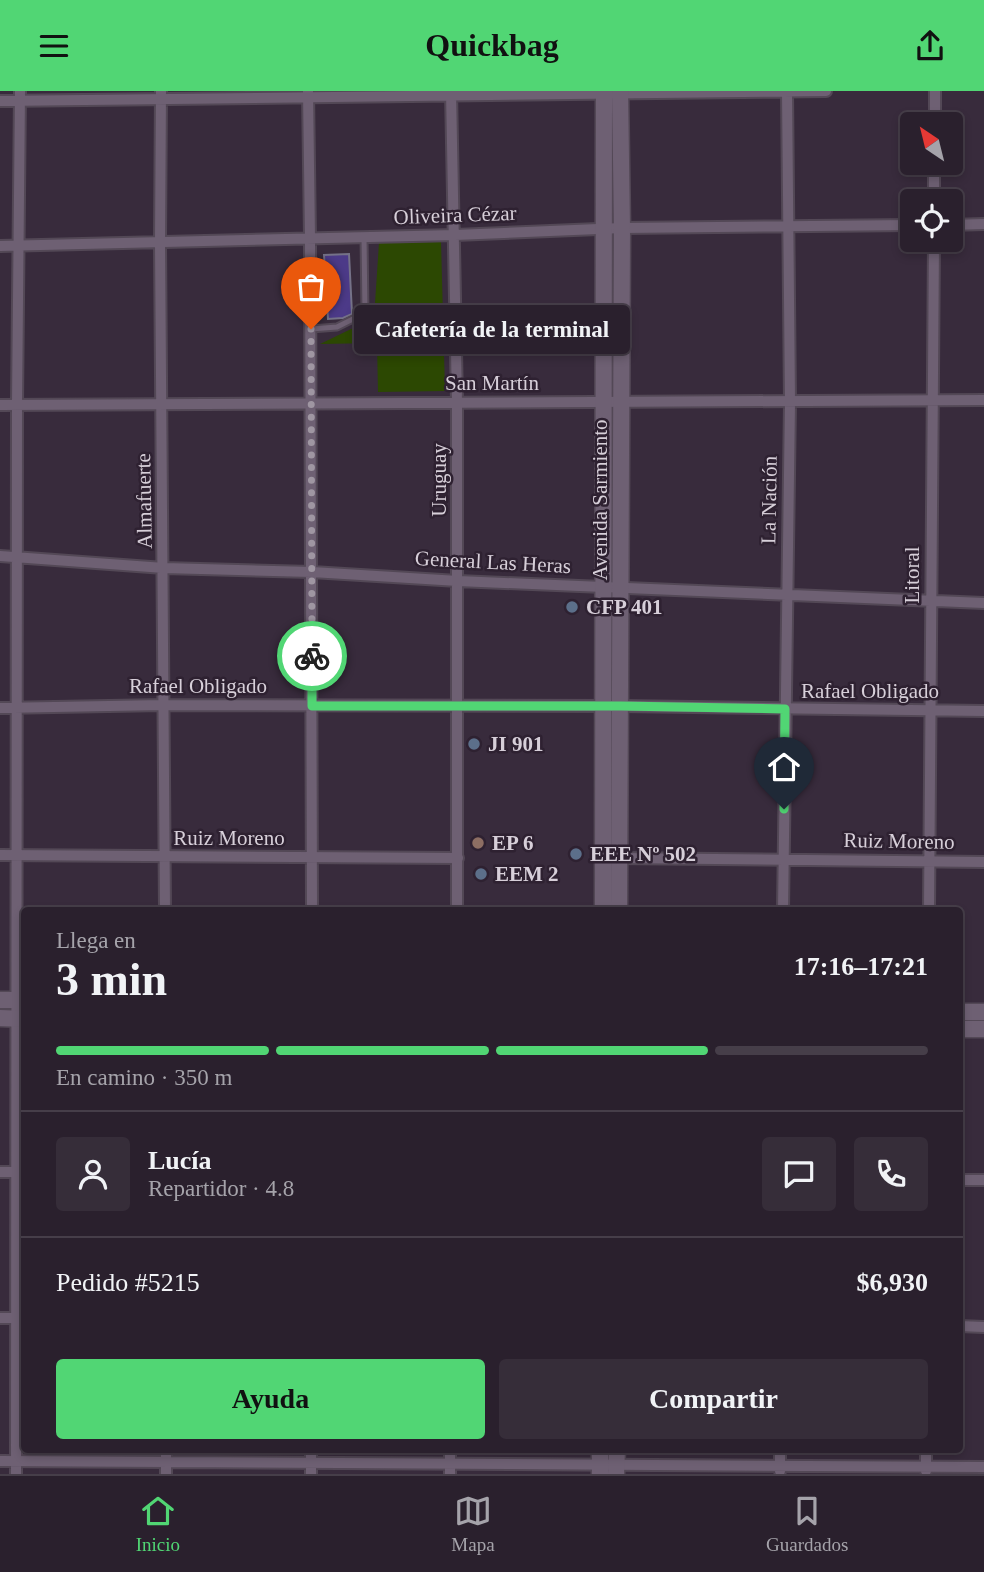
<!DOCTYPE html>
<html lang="es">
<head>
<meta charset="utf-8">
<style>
  :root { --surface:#2a202d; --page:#362d39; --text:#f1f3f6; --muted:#a5a3aa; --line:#463e49; --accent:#51d674 }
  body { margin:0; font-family:Georgia,serif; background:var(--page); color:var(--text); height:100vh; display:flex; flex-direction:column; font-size:26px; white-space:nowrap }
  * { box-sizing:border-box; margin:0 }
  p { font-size:23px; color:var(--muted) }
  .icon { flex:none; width:38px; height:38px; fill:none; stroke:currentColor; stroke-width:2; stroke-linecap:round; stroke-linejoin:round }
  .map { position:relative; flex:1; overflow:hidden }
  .details { position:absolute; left:21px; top:816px; width:942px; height:546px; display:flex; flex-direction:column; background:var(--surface); border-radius:7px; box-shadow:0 4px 10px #0003,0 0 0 2px var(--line) }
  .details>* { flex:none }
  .needle { width:46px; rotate:325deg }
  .fabs { position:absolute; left:900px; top:21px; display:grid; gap:14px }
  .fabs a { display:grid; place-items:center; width:63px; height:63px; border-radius:7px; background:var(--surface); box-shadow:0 4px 10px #0003,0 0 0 2px var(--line); font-size:35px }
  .pin { position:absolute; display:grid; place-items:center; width:60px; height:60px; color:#fff; margin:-72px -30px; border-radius:50% 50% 50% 0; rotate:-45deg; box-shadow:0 0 7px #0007 }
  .pin .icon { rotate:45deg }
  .courier { position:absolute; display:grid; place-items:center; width:70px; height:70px; margin:-35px; border:5px solid #51d674; border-radius:50%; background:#fff; color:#222; box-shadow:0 2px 9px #0007 }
  .bubble { position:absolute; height:49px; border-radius:7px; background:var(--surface); box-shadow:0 4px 10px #0003,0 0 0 2px var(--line); font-size:23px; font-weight:700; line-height:49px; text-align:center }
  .headline em { font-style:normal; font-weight:700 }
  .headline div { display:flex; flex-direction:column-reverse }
  .headline { display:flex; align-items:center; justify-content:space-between; height:119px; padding:0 35px }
  h1 { font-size:46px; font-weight:700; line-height:52px }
  .bar { display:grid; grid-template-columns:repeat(4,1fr); gap:10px 7px; align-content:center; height:84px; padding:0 35px }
  .bar i { height:9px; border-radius:5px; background:var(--line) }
  .bar .current { background:var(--accent) }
  .bar p { grid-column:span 4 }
  .line { display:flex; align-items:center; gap:18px; padding:0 35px; border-top:2px solid var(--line) }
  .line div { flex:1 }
  .round { display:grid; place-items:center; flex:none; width:74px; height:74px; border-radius:7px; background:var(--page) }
  .cta { display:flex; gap:14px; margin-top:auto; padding:14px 35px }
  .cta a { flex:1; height:80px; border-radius:7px; background:var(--accent); color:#111; font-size:28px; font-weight:700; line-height:80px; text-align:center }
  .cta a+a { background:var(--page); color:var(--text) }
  header { display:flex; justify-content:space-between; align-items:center; height:91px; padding:0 35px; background:var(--accent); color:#111; font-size:32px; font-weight:700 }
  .tab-bar { display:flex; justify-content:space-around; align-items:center; height:98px; border-top:2px solid var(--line); background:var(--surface); font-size:19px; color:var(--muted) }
  .tab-bar a { display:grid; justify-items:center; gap:4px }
  .tab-bar .current { color:var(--accent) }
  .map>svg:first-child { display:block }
  .green { fill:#2c4802 }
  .building { fill:#4c3a88; stroke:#757288; stroke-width:2 }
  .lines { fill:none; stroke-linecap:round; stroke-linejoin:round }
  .service-casing { stroke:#534856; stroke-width:9 }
  .minor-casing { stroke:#534856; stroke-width:14 }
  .secondary-casing { stroke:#534856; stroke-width:19 }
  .service { stroke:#6e6073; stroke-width:5 }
  .minor { stroke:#6e6073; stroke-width:10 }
  .secondary { stroke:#6e6073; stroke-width:16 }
  .done { stroke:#9f96a2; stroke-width:7; stroke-dasharray:0 12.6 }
  .route { stroke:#51d674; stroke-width:9 }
  .service-dot { fill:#5c6f8a; stroke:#2e2131; stroke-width:2.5 }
  .education-dot { fill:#8d6e63; stroke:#2e2131; stroke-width:2.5 }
  .labels { text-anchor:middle; stroke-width:5; stroke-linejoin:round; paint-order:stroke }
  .street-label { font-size:21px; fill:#d7cfd9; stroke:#2e2131 }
  .poi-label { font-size:21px; font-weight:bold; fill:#d7cfd9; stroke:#2e2131; text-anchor:start }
</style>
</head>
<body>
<header><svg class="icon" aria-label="menu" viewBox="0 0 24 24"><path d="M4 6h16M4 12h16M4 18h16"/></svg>Quickbag<svg class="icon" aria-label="share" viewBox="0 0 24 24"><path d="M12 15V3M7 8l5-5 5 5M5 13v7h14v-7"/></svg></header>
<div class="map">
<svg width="984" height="1383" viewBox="0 0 984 1383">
  <rect width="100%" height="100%" fill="#382b3c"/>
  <path class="green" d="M441 151 445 300 378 301 377 252 320 253 374 227 379 152Z"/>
  <path class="building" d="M349 163 352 223 343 227 328 228 324 164Z"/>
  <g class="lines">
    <g class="service-casing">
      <path id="service" d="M311 238 337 236 365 222 364 146"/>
    </g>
    <g class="minor-casing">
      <path id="minor" d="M161 0 160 151 165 819
        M308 0 310 147 312 819
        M451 0 457 311V819
        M0 10 826 0
        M935 33V0
        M934 110V72
        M950 134 984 133
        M0 155 455 144 622 137 912 134
        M0 314 984 309
        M0 465 164 477 312 481 458 490 984 512
        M0 617 163 614 621 615 984 620
        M0 764 458 767
        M616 767 984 771
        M783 819 790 311 787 0
        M929 819 934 149
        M0 1081H24
        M959 1089H984
        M0 1227H24
        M959 1235 984 1236
        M166 1358V1383
        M311 1358V1383
        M0 1370 984 1376
        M780 1380V1358
        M926 1380V1358
        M16 1383 17 314 20 0
        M450 1383V1358"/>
    </g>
    <g class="secondary-casing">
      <path id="secondary" d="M603 819 604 0
        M619 819 622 137 620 0
        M0 909H24
        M959 921H984
        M0 927 24 928
        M959 938H984
        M600 1383V1358
        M616 1383 617 1358"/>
    </g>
    <use href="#service" class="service"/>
    <use href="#minor" class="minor"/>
    <use href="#secondary" class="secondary"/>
  </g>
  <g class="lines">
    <path class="done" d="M311 238 312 565"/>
    <path class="route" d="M312 565V615H621L785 618 784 718"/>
  </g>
  <g class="service-dot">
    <circle cx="572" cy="516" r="7"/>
    <circle cx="474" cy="653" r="7"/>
    <circle cx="576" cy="763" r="7"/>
    <circle cx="481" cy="783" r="7"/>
  </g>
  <circle class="education-dot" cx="478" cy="752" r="7"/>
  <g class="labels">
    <g class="street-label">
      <text transform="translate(455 124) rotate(-2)" y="7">Oliveira Cézar</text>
      <text x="492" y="299">San Martín</text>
      <text transform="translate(439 389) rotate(-90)" y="7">Uruguay</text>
      <text transform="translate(600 409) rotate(-90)" y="7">Avenida Sarmiento</text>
      <text transform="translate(769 409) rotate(-89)" y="7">La Nación</text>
      <text transform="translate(144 410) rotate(-91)" y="7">Almafuerte</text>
      <text transform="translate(493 471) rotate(3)" y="7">General Las Heras</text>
      <text transform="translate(912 484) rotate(-90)" y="7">Litoral</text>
      <text x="198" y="602">Rafael Obligado</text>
      <text x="870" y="607">Rafael Obligado</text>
      <text x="229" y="754">Ruiz Moreno</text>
      <text transform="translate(899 750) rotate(1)" y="7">Ruiz Moreno</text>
    </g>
    <g class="poi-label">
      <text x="586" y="523">CFP 401</text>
      <text x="488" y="660">JI 901</text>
      <text x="492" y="759">EP 6</text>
      <text x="590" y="770">EEE Nº 502</text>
      <text x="495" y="790">EEM 2</text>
    </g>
  </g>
</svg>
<div class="fabs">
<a><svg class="needle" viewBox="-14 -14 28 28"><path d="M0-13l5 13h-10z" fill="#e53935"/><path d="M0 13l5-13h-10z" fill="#a5a3aa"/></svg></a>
<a><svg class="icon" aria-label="locate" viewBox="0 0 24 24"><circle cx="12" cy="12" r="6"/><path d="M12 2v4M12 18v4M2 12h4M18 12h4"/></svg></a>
</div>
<div class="pin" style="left:311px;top:238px;background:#ea580c"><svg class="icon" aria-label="bag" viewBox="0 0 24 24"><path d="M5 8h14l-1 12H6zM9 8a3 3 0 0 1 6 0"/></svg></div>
<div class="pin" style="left:784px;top:718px;background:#1f2937"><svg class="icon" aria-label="home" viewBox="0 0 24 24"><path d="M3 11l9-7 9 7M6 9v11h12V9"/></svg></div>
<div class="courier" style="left:312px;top:565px"><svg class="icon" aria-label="bike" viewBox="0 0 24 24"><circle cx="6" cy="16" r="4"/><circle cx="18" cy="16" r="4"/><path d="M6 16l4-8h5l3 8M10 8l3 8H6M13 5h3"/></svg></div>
<div class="bubble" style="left:354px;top:214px;width:276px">Cafetería de la terminal</div>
<section class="details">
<div class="headline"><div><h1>3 min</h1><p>Llega en</p></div><em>17:16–17:21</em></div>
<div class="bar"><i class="current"></i><i class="current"></i><i class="current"></i><i></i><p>En camino · 350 m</p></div>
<div class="line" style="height:126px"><a class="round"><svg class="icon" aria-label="person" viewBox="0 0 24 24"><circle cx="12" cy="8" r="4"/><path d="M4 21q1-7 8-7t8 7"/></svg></a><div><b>Lucía</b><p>Repartidor · 4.8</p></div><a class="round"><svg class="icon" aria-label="chat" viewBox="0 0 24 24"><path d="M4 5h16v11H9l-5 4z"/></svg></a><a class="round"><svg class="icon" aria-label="phone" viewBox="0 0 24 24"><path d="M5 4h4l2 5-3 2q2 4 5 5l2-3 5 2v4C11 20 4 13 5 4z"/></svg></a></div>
<div class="line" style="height:91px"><div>Pedido #5215</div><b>$6,930</b></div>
<div class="cta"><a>Ayuda</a><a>Compartir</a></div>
</section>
</div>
<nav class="tab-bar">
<a class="current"><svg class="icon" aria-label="home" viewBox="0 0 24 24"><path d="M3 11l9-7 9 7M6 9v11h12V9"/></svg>Inicio</a>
<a><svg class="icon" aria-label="map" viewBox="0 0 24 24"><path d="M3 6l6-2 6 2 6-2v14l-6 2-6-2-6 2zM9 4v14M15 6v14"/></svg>Mapa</a>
<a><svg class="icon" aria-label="saved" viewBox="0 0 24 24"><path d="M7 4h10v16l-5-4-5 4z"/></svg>Guardados</a>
</nav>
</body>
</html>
